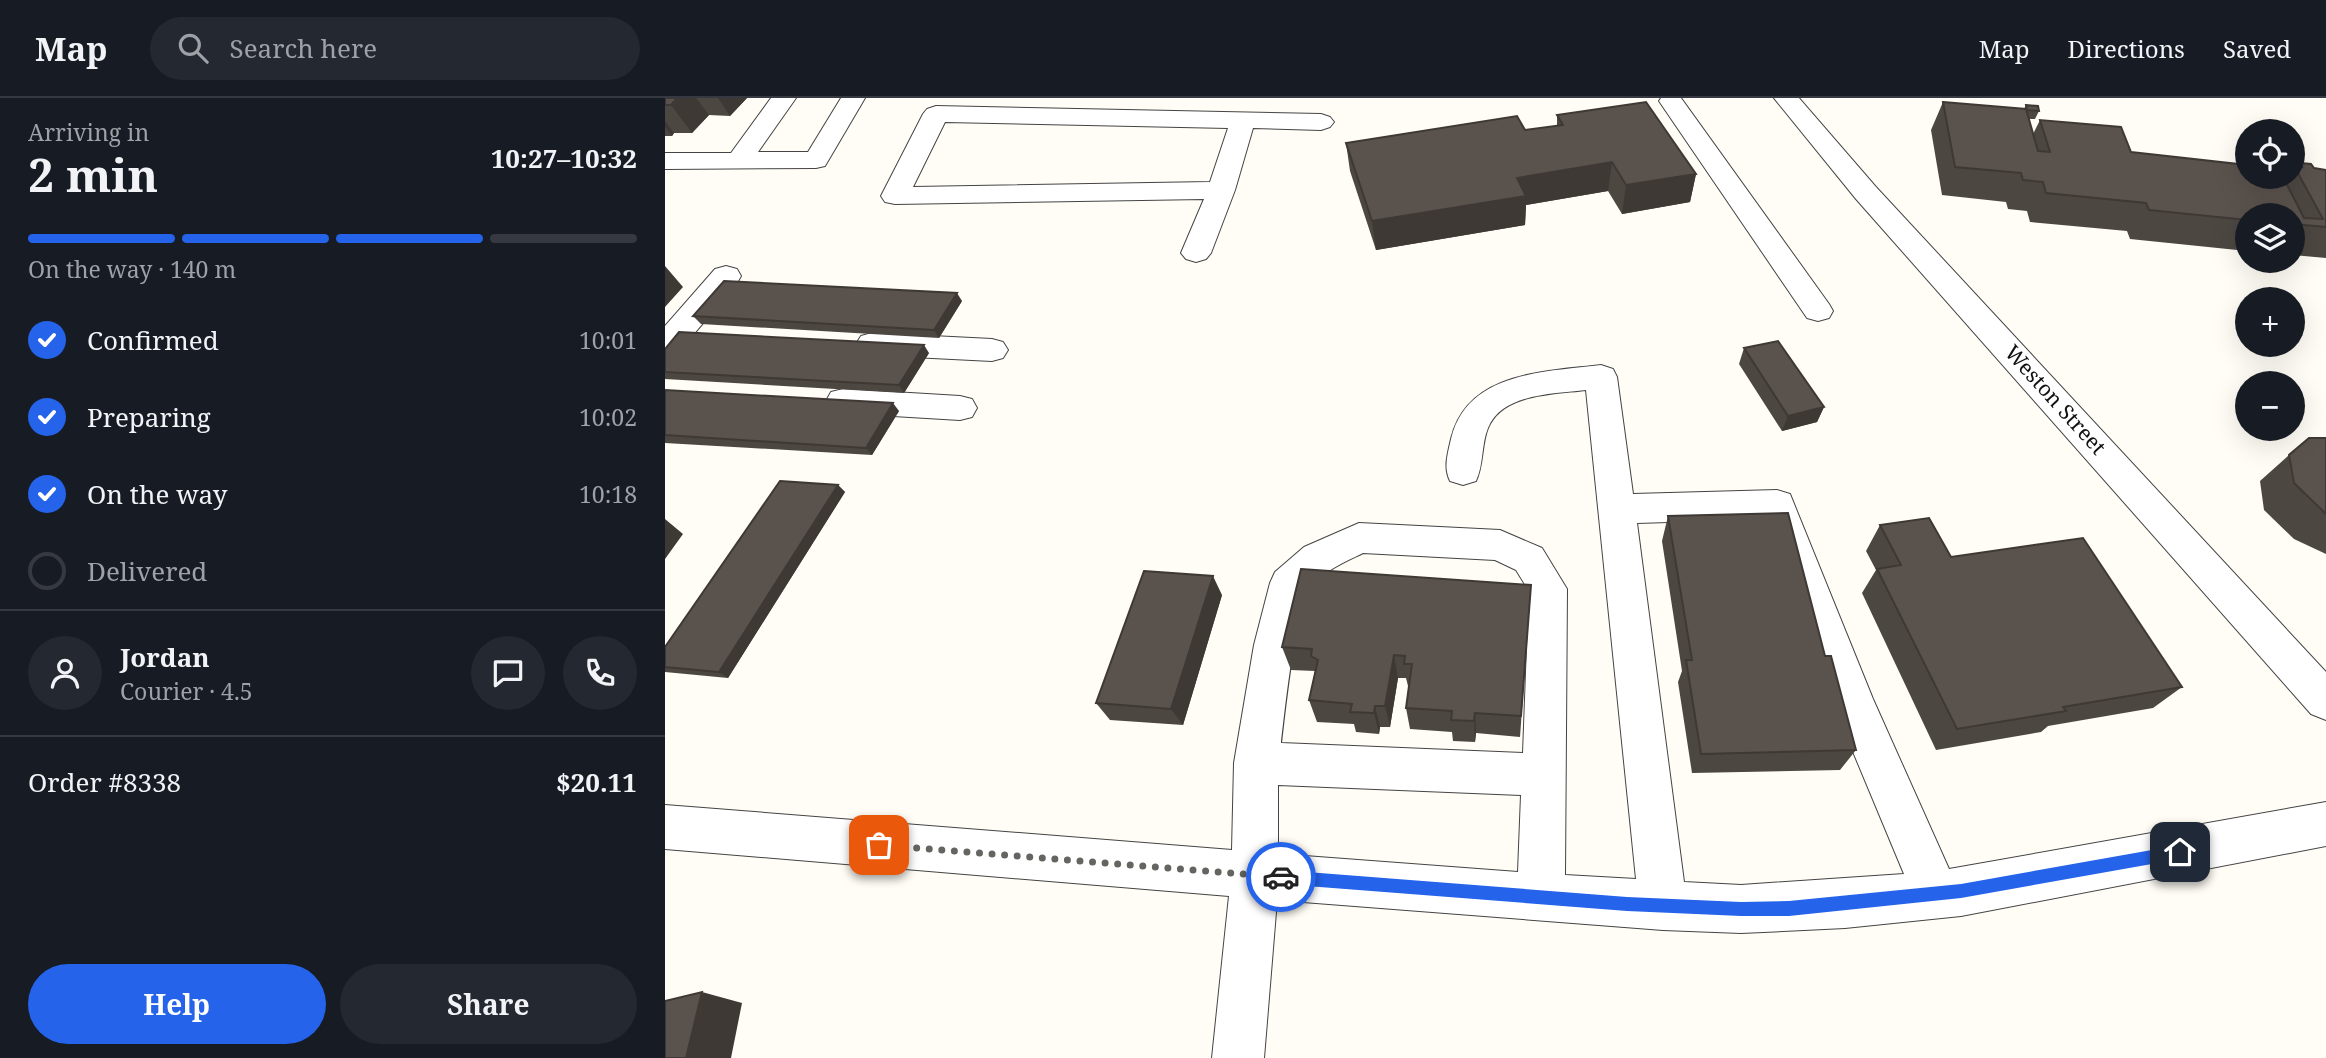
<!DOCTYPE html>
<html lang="en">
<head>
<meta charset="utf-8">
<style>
  :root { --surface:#171b24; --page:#242831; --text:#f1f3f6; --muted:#9ea1a6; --line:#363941; --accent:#2563eb }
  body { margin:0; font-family:"Noto Serif",serif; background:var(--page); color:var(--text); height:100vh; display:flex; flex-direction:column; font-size:26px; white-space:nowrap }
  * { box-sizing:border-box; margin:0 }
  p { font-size:23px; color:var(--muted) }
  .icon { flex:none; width:38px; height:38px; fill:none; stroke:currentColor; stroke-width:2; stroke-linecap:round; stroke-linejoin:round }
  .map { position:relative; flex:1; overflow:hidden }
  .drawer { display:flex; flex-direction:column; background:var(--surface); width:665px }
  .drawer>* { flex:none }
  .controls { position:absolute; left:1570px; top:21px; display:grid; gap:14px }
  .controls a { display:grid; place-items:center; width:70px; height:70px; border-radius:50%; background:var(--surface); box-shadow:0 7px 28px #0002; font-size:35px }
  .pin { position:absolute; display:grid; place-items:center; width:60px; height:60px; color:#fff; margin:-30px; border-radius:14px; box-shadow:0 4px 10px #0006 }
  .courier { position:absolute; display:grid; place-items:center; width:70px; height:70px; margin:-35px; border:5px solid #2563eb; border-radius:50%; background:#fff; color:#222; box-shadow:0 2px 9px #0007 }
  .overview em { font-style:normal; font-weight:700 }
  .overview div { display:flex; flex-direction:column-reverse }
  .overview { display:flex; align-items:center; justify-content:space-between; height:119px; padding:0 28px }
  h1 { font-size:46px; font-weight:700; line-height:52px }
  .bar { display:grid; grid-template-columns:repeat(4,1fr); gap:10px 7px; align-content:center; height:84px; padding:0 28px }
  .bar i { height:9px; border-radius:5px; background:var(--line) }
  .bar .on { background:var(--accent) }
  .bar p { grid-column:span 4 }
  .line { display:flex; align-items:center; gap:18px; padding:0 28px; border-top:2px solid var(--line) }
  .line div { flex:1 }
  .round { display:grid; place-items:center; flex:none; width:74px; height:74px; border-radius:37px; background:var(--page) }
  ol { padding:0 28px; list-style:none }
  li { display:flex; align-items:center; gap:21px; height:77px }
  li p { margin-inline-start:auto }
  li .icon { padding:7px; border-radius:50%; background:var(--accent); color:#fff; stroke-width:4 }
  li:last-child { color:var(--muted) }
  li i { width:38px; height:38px; border:4px solid var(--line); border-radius:50% }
  .primary-button { display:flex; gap:14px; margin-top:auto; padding:14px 28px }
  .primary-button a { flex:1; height:80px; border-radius:42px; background:var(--accent); color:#fff; font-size:28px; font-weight:700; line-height:80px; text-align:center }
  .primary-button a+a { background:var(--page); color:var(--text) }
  header { display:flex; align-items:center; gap:42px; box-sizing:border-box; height:98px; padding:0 35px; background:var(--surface); border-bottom:2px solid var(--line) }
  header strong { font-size:33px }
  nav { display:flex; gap:38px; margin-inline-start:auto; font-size:24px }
  .search { width:490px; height:63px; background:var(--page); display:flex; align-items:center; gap:18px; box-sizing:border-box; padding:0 24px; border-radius:38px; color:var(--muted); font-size:26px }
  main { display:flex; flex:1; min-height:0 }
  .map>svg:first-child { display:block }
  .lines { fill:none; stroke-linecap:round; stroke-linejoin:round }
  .minor-casing { stroke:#444; stroke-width:2 }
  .minor { fill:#fff; fill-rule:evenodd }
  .wall { fill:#4d4742 }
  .shaded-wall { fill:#3f3936 }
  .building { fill:#5a524d; stroke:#3f3936; stroke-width:2 }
  .route { fill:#2563eb }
  .done { stroke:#646461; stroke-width:7; stroke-dasharray:0 12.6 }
  .labels { text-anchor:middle; stroke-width:7; stroke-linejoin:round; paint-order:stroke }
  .street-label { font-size:21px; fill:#111; stroke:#fff }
</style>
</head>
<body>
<header>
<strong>Map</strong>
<div class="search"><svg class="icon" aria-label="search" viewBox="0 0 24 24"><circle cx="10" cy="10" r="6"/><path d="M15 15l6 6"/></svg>Search here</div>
<nav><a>Map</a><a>Directions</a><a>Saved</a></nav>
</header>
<main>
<section class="drawer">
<div class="overview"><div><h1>2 min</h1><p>Arriving in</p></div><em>10:27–10:32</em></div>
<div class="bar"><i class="on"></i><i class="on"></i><i class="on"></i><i></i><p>On the way · 140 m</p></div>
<ol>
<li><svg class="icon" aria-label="check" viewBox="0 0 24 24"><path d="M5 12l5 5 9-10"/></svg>Confirmed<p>10:01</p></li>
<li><svg class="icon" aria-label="check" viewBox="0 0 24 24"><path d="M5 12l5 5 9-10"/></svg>Preparing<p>10:02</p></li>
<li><svg class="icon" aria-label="check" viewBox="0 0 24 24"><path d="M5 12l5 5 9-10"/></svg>On the way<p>10:18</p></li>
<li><i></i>Delivered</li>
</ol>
<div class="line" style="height:126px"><a class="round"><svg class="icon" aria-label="person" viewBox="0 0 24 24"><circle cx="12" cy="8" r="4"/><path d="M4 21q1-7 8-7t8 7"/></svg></a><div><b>Jordan</b><p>Courier · 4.5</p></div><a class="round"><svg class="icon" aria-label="chat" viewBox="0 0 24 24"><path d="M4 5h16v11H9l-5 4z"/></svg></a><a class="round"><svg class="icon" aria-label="phone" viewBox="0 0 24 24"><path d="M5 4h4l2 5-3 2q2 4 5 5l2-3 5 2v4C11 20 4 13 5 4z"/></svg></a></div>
<div class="line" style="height:91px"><div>Order #8338</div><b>$20.11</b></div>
<div class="primary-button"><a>Help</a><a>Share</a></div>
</section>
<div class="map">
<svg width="1661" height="960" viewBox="0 0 1661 960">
  <rect width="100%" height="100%" fill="#fffdf5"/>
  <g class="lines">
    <g class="minor-casing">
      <path id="minor" d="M106 0H131L93 54H143L176 0H200L160 68 151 70 0 71V55H66Z
        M996 0H1016L1164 206 1168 213 1164 220 1153 223 1142 220 994 3Z
        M1109 0H1134L1211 89 1661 574V622L1646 616 1191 101Z
        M271 8 656 16 665 19 669 24 665 29 656 32 588 30 570 92 546 155 541 161 531 164 521 161 516 155 539 101 230 106 220 104 216 98 258 16 262 11ZM280 24 563 30 545 84 248 89Z
        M61 168 72 171 76 178 72 185 11 257 0 260V228L50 171Z
        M207 235 327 241 338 244 343 252 338 260 327 263 207 257 196 254 191 246 196 238Z
        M936 267 948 271 952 279 968 396 1112 392 1125 396 1208 601 1284 771 1661 704V748L1296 818 1180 830 1076 835 998 832 612 802 599 960H547L564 798 0 751V707L567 752 569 665 589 547 605 485 610 474 639 449 694 425 835 432 877 450 902 491 900 777 971 781 921 292C890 296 837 295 823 330 816 347 819 366 811 383L798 387 785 383C778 369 783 355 786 341 802 273 881 274 936 267ZM1099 421 1166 601 1239 776 1076 787 1019 784 972 425ZM698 455 830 462 851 472 864 493 858 655 616 645C619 619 631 506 644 491 658 473 678 465 698 455ZM613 687 856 697 853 774 613 756Z
        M178 291 295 298 307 301 312 310 307 319 295 322 178 315 166 312 161 303 166 294Z"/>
    </g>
    <use href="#minor" class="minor"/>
  </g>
  <path class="wall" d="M0 0H82L65 18 44 17 27 35H9L7 38H0Z
    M1278 4 1359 11 1361 7 1374 13 1370 21H1364L1368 36 1375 22 1466 54 1619 81 1621 79H1628V70L1629 68H1632L1635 65 1649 70 1661 72V160L1628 157V117H1582V153L1465 141 1462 133 1365 124 1362 113 1343 111 1341 104 1277 97 1266 32Z
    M892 17 1031 76 1025 104 957 116 943 93 861 107 860 127 711 152 685 73 681 45 860 32 892 28Z
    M297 203 274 240 36 226 28 218Z
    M1079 250 1159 309 1152 324 1117 333 1074 266Z
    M0 251 264 255 239 295 0 281Z
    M0 292 234 313 207 357 0 345Z
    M1661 340V456L1629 441 1599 412 1595 383 1624 357Z
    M173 387 180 394 63 580 0 574V549Z
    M1003 418 1160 558 1191 652 1175 672 1027 675 1013 584 1017 573 997 443Z
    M1215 427 1286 459 1517 589 1488 610 1383 628 1376 634 1271 652 1197 495 1211 472 1201 453Z
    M866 487 855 639 811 635 810 644 788 643 787 634 745 631 741 610 744 588H743L741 580H733L725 629H715L714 636 691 634 689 626 652 624 644 602 650 573 626 572 617 549Z
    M557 497 518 627 445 622 431 605Z"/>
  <path class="shaded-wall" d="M12 0H31L44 17 27 35 6 7Z
    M53 0H82L65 18Z
    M0 23 9 35 7 38 0 29Z
    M947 64 943 93 861 107 860 127 711 152 707 123 852 80Z
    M1031 76 1025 104 957 116 961 87Z
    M0 168 18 189 0 209Z
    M292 195 297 203 274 240 269 232Z
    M259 247 264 255 239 295 234 287Z
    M228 305 234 313 207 357 201 350Z
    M1159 309 1152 324 1117 333 1123 318Z
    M173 387 180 394 63 580 54 574Z
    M0 421 18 436 0 461Z
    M548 478 557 497 518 627 506 611Z
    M729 557 733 580 725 629 720 608Z
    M710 608 715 629 714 636 709 615Z
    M810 615 811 635 810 644 809 623Z
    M37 894 77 905 66 960H21Z"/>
  <path class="building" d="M0 0H12L6 7H0Z
    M981 4 1031 76 961 87 947 64 852 80 861 98 707 123 681 45 852 18 860 32 898 27 892 17Z
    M1278 4 1361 11 1373 53 1385 54 1375 22 1456 29 1466 54 1582 67V79H1618L1639 120 1658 121 1629 68 1637 69 1635 65 1646 66 1649 70 1661 72V129L1628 126V117H1582V122L1484 112 1481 105 1381 95 1378 84 1358 82 1356 75 1290 69Z
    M1361 7 1373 8 1374 13 1362 12Z
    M59 183 292 195 269 232 28 218Z
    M14 234 259 247 234 287 0 274V251Z
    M1113 243 1159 309 1123 318 1079 250Z
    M0 292 228 305 201 350 0 337Z
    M1644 340H1661V416L1629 385 1624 357Z
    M115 383 173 387 54 574 0 569V549Z
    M1123 415 1160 558H1166L1191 652 1036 656 1021 562H1027L1003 418Z
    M1264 420 1286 459 1418 440 1517 589 1398 609 1401 613 1292 631 1212 471 1236 467 1215 427Z
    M636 471 866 487 856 618 810 615 809 623 786 622 787 613 741 610 747 566H739L740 558 729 557 720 608H710L709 615 685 614 687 606 644 602 653 562 646 558 647 551 617 549Z
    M479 473 548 478 506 611 431 605Z
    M37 894 21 960H0V903Z"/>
  <path class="route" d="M1515 747 1522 754 1515 761 1296 800 1124 818H1076L962 813 616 786 609 779 616 772 962 799 1076 804 1124 803 1296 786Z"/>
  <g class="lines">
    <path class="done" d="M214 747 616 779"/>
  </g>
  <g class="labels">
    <g class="street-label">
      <text transform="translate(1390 302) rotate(48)" y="7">Weston Street</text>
    </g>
  </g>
</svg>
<div class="controls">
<a><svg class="icon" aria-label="locate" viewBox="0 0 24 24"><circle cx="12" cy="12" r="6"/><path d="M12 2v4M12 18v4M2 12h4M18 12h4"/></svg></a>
<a><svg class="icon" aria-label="layers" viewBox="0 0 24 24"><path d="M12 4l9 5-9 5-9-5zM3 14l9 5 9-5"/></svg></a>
<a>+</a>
<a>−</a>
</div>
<div class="pin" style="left:214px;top:747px;background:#ea580c"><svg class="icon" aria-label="bag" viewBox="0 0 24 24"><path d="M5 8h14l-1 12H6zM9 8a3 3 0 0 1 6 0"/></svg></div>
<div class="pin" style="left:1515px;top:754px;background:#1f2937"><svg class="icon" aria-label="home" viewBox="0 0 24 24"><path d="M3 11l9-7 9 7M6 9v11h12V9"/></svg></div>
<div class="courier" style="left:616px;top:779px"><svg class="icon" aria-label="car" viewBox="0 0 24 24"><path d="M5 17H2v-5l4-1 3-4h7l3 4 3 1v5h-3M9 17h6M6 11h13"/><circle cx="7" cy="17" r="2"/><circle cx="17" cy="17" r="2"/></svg></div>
</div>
</main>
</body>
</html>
